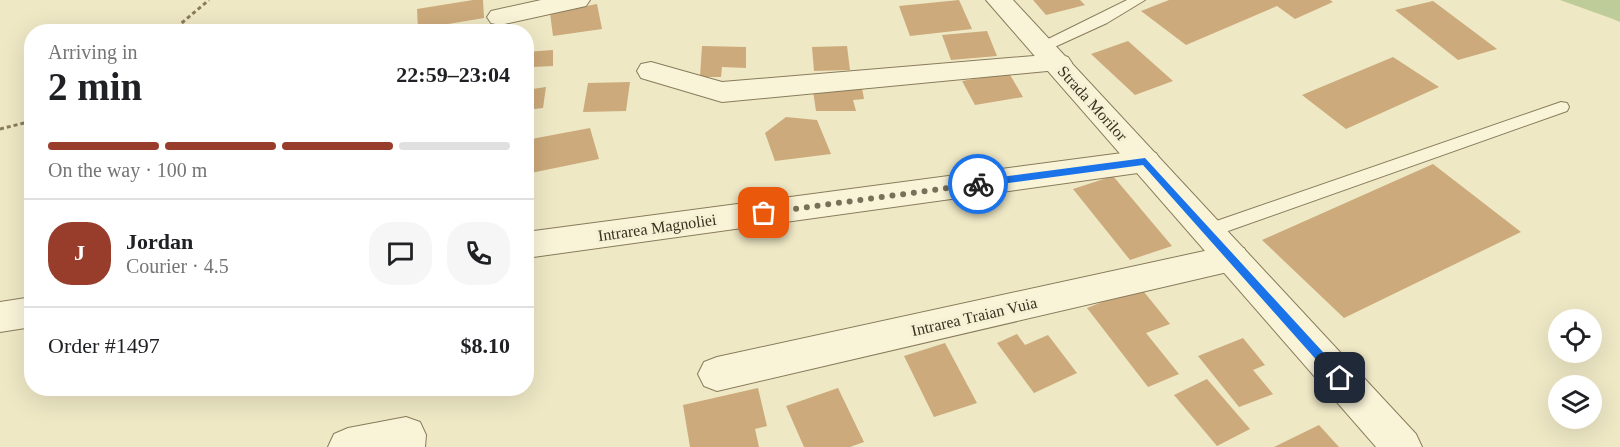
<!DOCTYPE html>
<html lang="en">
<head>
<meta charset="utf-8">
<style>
  :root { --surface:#fff; --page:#f6f6f6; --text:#202124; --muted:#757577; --line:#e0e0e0; --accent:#983c2b }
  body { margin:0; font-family:"Times New Roman",serif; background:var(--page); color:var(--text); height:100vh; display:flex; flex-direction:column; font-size:22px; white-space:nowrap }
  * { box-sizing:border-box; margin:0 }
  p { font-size:20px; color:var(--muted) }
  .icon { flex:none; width:33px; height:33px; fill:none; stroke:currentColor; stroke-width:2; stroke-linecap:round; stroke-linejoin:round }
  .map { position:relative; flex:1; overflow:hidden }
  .drawer { position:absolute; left:24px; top:24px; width:510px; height:372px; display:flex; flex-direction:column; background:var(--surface); border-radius:24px; box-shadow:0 6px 24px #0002 }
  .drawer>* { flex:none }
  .tools { position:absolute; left:1548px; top:309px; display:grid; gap:12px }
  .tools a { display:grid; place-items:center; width:54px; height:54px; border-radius:50%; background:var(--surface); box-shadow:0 6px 24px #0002; font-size:30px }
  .pin { position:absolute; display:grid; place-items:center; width:51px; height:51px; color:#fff; margin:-26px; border-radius:12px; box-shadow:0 3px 9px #0006 }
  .courier { position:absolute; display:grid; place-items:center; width:60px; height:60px; margin:-30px; border:4px solid #1a73e8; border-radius:50%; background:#fff; color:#222; box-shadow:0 2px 8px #0007 }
  .summary em { font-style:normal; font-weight:700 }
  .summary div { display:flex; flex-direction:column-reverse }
  .summary { display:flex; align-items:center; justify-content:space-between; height:102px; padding:0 24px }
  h1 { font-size:39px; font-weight:700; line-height:45px }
  .bar { display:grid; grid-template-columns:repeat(4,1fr); gap:9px 6px; align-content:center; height:72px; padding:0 24px }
  .bar i { height:8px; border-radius:4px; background:var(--line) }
  .bar .current { background:var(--accent) }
  .bar p { grid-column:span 4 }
  .line { display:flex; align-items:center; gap:15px; padding:0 24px; border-top:2px solid var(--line) }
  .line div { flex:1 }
  .round { display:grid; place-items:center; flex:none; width:63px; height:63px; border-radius:24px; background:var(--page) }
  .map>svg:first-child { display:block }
  .green { fill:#becc99 }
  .building { fill:#ccaa7b }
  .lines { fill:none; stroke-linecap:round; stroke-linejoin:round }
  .service-casing { stroke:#897b5b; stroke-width:2 }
  .minor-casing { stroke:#897b5b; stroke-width:2 }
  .tertiary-casing { stroke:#897b5b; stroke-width:2 }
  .path { stroke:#897b5b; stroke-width:3; stroke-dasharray:4 3; stroke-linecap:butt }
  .service { fill:#f9f4d8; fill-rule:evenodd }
  .minor { fill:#f9f4d8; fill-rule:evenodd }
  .tertiary { fill:#f9f4d8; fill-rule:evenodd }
  .route { fill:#1a73e8 }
  .done { stroke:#787059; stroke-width:6; stroke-dasharray:0 10.8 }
  .labels { text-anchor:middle; stroke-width:6; stroke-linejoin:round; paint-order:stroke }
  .street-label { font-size:16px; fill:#39301f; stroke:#f5f1d4 }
</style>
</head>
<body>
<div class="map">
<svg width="1620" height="447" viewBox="0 0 1620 447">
  <rect width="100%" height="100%" fill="#eee8c5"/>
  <path class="green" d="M1560 0H1620V22L1613 19Z"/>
  <path class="building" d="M473 0H483L484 18 418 29 417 9Z
    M959 0 972 29 910 36 899 6Z
    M1033 0H1080L1085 5 1046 15Z
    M1169 0H1330L1333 2 1295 19 1277 6 1186 45 1141 11Z
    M1433 1 1497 49 1458 60 1395 10Z
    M597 4 602 29 553 36 550 13Z
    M987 31 997 56 951 60 942 35Z
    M1128 41 1173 81 1135 95 1091 54Z
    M702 46 746 47V68L722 67 721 77H700Z
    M847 46 850 70 814 71 812 47Z
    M553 50V66L532 67 531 74H526V52Z
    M1393 57 1439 87 1346 129 1302 95Z
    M1009 73 1023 97 975 105 962 81Z
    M630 82 626 111 583 112 588 83Z
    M546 87 543 108 526 110V90Z
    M862 88 864 99 853 100 856 111H816L813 91Z
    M786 117 817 120 831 154 775 161 765 133Z
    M590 128 599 159 526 174V140Z
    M1433 164 1521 232 1344 318 1262 240Z
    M1113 176 1172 246 1130 260 1073 189Z
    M1140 287 1170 324 1146 333 1179 374 1148 387 1087 308Z
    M1017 334 1025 345 1048 335 1077 373 1034 393 997 343Z
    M1243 338 1265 365 1253 370 1273 394 1239 407 1198 356Z
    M945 343 977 403 934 417 904 356Z
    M1207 379 1250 429 1217 446 1174 395Z
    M758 388 767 426 755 429 759 447H690L683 405Z
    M838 388 864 442 850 447H804L786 406Z
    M1319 425 1339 447H1274Z"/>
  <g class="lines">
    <g class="service-casing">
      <path id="service" d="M1127 0H1145L1107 23 1048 50 1043 52 1036 47 1038 44Z
        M1561 102 1567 103 1569 107 1567 111 1214 236 1208 238 1202 236 1199 231 1202 226Z"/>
    </g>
    <g class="minor-casing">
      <path id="minor" d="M541 0H590L586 6 500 25 491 23 487 17 491 11Z
        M1058 54 1068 57 1072 63 1068 69 722 102 641 78 637 71 641 64 651 62 722 82Z
        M1145 150 1156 153 1161 161 1156 169 1145 172 526 258V232Z
        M1232 245 1244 248 1249 258 1244 268 1232 271 717 391 704 386 698 374 704 362 717 357Z
        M32 297V327L0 332V302Z
        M406 417 420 422 426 435 425 447H328L334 434 348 428Z"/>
    </g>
    <g class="tertiary-casing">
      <path id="tertiary" d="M986 0H1013L1416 434 1422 447H1376Z"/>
    </g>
    <path class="path" d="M171 32 209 0
      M0 129 32 121"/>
    <use href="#service" class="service"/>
    <use href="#minor" class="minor"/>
    <use href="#tertiary" class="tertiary"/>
  </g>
  <path class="route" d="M1145 158 1344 375V382H1336L1143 165 978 187 973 184 978 180Z"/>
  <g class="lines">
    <path class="done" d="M764 213 978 184"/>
  </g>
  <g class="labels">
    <g class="street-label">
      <text transform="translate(1093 103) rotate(48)" y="6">Strada Morilor</text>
      <text transform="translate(657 227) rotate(-8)" y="6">Intrarea Magnoliei</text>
      <text transform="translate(974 316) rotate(-13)" y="6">Intrarea Traian Vuia</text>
    </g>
  </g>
</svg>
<div class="tools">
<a><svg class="icon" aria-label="locate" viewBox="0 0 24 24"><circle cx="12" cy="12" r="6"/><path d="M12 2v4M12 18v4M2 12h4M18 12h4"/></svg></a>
<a><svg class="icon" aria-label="layers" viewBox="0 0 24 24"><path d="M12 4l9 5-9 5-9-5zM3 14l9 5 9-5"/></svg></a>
</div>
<div class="pin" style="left:764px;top:213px;background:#ea580c"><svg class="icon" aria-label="bag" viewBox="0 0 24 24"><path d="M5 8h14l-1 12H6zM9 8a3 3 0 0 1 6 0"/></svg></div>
<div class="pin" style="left:1340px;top:378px;background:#1f2937"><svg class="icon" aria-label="home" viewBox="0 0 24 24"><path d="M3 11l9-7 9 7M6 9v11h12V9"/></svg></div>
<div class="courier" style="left:978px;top:184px"><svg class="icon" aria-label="bike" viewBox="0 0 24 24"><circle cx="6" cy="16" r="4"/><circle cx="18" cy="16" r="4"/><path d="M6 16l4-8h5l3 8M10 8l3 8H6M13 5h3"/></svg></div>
<section class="drawer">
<div class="summary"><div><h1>2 min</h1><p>Arriving in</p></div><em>22:59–23:04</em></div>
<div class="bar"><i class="current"></i><i class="current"></i><i class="current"></i><i></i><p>On the way · 100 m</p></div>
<div class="line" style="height:108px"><b class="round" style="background:var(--accent);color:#fff">J</b><div><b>Jordan</b><p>Courier · 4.5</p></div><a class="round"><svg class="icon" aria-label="chat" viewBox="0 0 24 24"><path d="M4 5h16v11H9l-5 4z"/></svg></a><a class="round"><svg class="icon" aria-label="phone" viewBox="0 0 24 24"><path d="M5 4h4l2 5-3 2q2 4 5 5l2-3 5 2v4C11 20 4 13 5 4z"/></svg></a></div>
<div class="line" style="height:78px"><div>Order #1497</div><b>$8.10</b></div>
</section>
</div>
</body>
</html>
